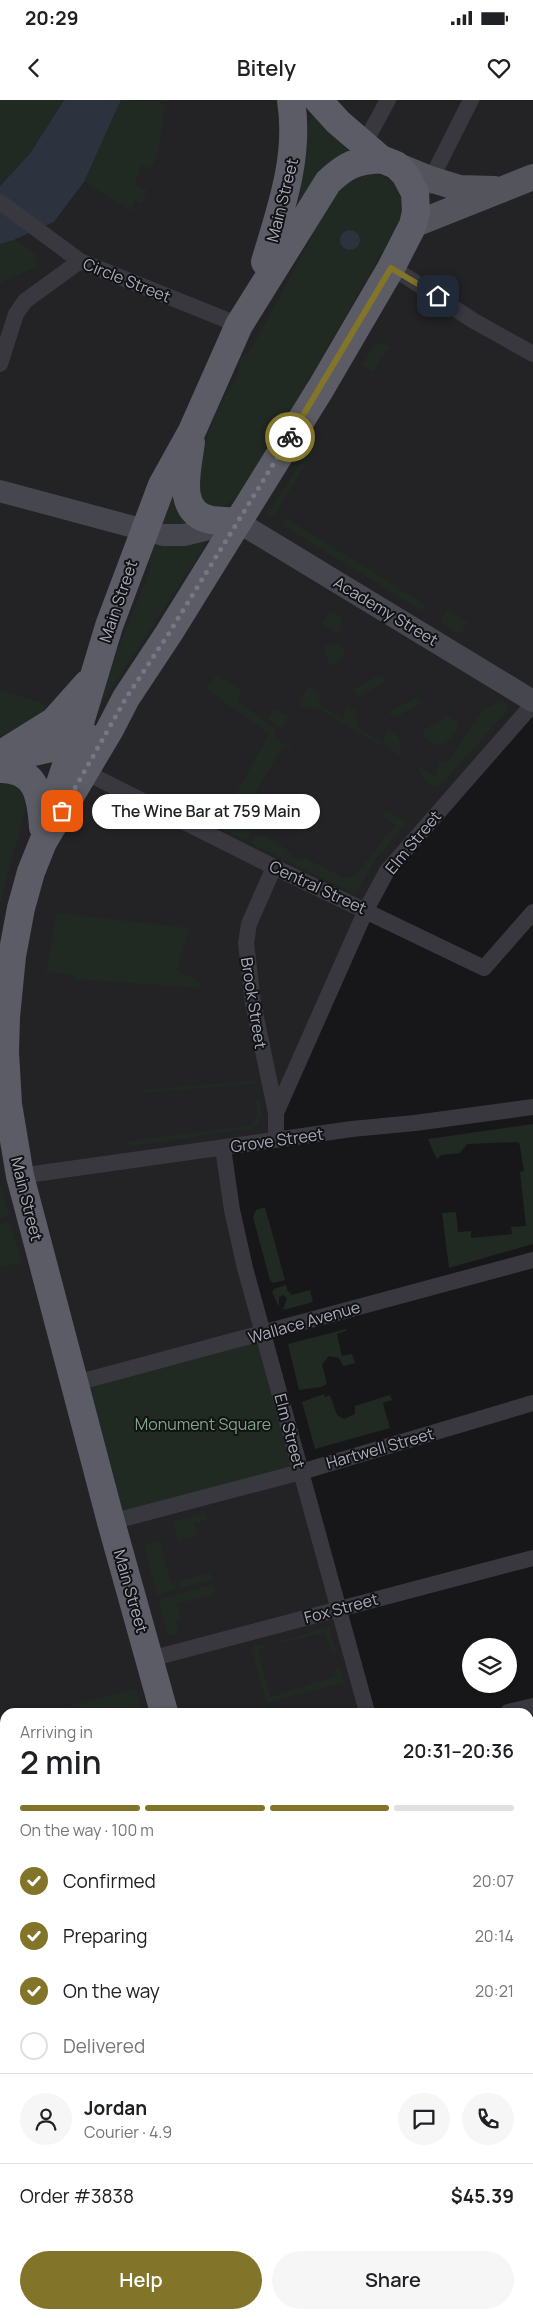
<!DOCTYPE html>
<html lang="en">
<head>
<meta charset="utf-8">
<style>
  :root { --surface:#fff; --page:#f6f6f6; --text:#202124; --muted:#757577; --line:#e0e0e0; --accent:#827428 }
  body { margin:0; font-family:Manrope,sans-serif; background:var(--page); color:var(--text); height:100vh; display:flex; flex-direction:column; font-size:19px; white-space:nowrap }
  * { box-sizing:border-box; margin:0 }
  p { font-size:16px; color:var(--muted) }
  .icon { flex:none; width:28px; height:28px; fill:none; stroke:currentColor; stroke-width:2; stroke-linecap:round; stroke-linejoin:round }
  .map { position:relative; flex:1; overflow:hidden }
  .sheet { position:absolute; left:0px; top:1608px; width:534px; height:611px; display:flex; flex-direction:column; background:var(--surface); border-radius:15px 15px 0 0; box-shadow:0 1px 4px #0004 }
  .sheet>* { flex:none }
  .fabs { position:absolute; left:462px; top:1538px; display:grid; gap:10px }
  .fabs a { display:grid; place-items:center; width:55px; height:55px; border-radius:50%; background:var(--surface); box-shadow:0 1px 4px #0004; font-size:25px }
  .pin { position:absolute; display:grid; place-items:center; width:42px; height:42px; color:#fff; margin:-21px; border-radius:10px; box-shadow:0 2px 8px #0006 }
  .courier { position:absolute; display:grid; place-items:center; width:50px; height:50px; margin:-25px; border:4px solid #827428; border-radius:50%; background:#fff; color:#222; box-shadow:0 1px 6px #0007 }
  .bubble { position:absolute; height:35px; border-radius:18px; background:var(--surface); box-shadow:0 1px 4px #0004; font-size:16px; font-weight:600; line-height:35px; text-align:center }
  .headline em { font-style:normal; font-weight:600 }
  .headline div { display:flex; flex-direction:column-reverse }
  .headline { display:flex; align-items:center; justify-content:space-between; height:85px; padding:0 20px }
  h1 { font-size:32px; font-weight:600; line-height:38px }
  .bar { display:grid; grid-template-columns:repeat(4,1fr); gap:8px 5px; align-content:center; height:60px; padding:0 20px }
  .bar i { height:6px; border-radius:4px; background:var(--line) }
  .bar .selected { background:var(--accent) }
  .bar p { grid-column:span 4 }
  .line { display:flex; align-items:center; gap:12px; padding:0 20px; border-top:1px solid var(--line) }
  .line div { flex:1 }
  .round { display:grid; place-items:center; flex:none; width:52px; height:52px; border-radius:26px; background:var(--page) }
  ol { padding:0 20px; list-style:none }
  li { display:flex; align-items:center; gap:15px; height:55px }
  li p { margin-inline-start:auto }
  li .icon { padding:5px; border-radius:50%; background:var(--accent); color:#fff; stroke-width:4 }
  li:last-child { color:var(--muted) }
  li i { width:28px; height:28px; border:2px solid var(--line); border-radius:50% }
  .button { display:flex; gap:10px; margin-top:auto; padding:10px 20px }
  .button a { flex:1; height:58px; border-radius:30px; background:var(--accent); color:#fff; font-size:20px; font-weight:600; line-height:58px; text-align:center }
  .button a+a { background:var(--page); color:var(--text) }
  .status { display:flex; justify-content:space-between; align-items:center; height:35px; padding:0 25px; background:var(--surface); direction:ltr }
  .status svg { height:14px; fill:currentColor }
  header { display:flex; justify-content:space-between; align-items:center; height:65px; padding:0 20px; background:var(--surface); font-size:22px; font-weight:600 }
  .map>svg:first-child { display:block }
  .built { fill:#232326 }
  .green { fill:#212923 }
  .water { fill:#2c333e }
  .lines { fill:none; stroke-linecap:round; stroke-linejoin:round }
  .pedestrian { stroke:#38383e; stroke-width:12 }
  .minor { stroke:#38383e; stroke-width:16 }
  .secondary { stroke:#46464e; stroke-width:22 }
  .primary { stroke:#54545d; stroke-width:26 }
  .trunk { stroke:#5c5c66; stroke-width:28 }
  .done { stroke:#757782; stroke-width:5; stroke-dasharray:0 9 }
  .route { stroke:#827428; stroke-width:6 }
  .labels { text-anchor:middle; stroke-width:4; stroke-linejoin:round; paint-order:stroke }
  .street-label { font-size:16px; fill:#a8abba; stroke:#121214 }
  .park-label { font-size:16px; fill:#7fa588; stroke:#121214 }
</style>
</head>
<body>
<div class="status"><b>20:29</b><svg viewBox="0 0 49 12"><path d="M0 12V9h3v3zM5 12V6h3v6zM10 12V3h3v9zM15 12V0h3v12zM26 1h20v11H26zM47 4h2v5h-2z"/></svg></div>
<header><svg class="icon" aria-label="back" viewBox="0 0 24 24"><path d="M15 5l-7 7 7 7"/></svg>Bitely<svg class="icon" aria-label="heart" viewBox="0 0 24 24"><path d="M12 20l-8-8c-3-5 5-10 8-4 3-6 11-1 8 4z"/></svg></header>
<div class="map">
<svg width="533" height="2218" viewBox="0 0 533 2218">
  <rect width="100%" height="100%" fill="#171719"/>
  <path class="built" d="M121 0H533V604L387 771 276 1013V1040L223 1048 232 1110 367 1612H5V2094L0 2085V144L14 140 54 122 84 82Z
    M45 2214H397L398 2218H45Z"/>
  <path class="green" d="M0 0H64L30 53 0 86Z
    M121 0 165 3 159 50 151 69 142 65 135 85 147 90 142 104 135 101 131 111 84 82Z
    M317 16 351 49 292 118 306 24 312 17Z
    M373 73C397 82 407 93 401 119L277 337 235 399 223 407 207 408 192 379 219 305 238 274 241 257 250 251 312 137 311 129 328 101 354 76Z
    M14 140 27 147 36 156V167L0 183V144Z
    M377 242 390 246 373 272 361 265Z
    M314 341 319 344 272 418 269 417 268 414Z
    M185 360 191 422 165 428 162 423Z
    M286 418 426 505 422 511 282 425Z
    M203 442 204 448 98 609 94 608 151 468 149 457 154 445Z
    M330 510 343 518 339 535 322 524Z
    M447 510 468 522 461 533 458 534 440 522Z
    M330 543 339 545 345 551 343 557 330 567 323 547Z
    M216 575 242 590 237 600 277 631 274 637 293 650 292 652 283 647 239 720 248 725V730L251 732 246 741 218 727 269 634 206 589Z
    M379 575 385 577 386 582 360 596 354 592V589Z
    M310 586 319 593 320 605 343 620 346 606 355 610 358 628 383 643 386 631C401 633 401 643 401 656L383 644 381 646 319 609 302 607 299 602 307 588Z
    M0 590 43 603 48 608 34 619 0 637Z
    M417 597 423 601 421 604 396 617 389 614 390 611Z
    M498 599 508 605 507 611 440 686C427 688 421 674 416 665L436 677 439 661 448 662 486 606 492 607Z
    M274 608 289 616 284 626 280 628 268 619Z
    M448 616 456 621 458 628 446 643 437 645 425 638 423 631 425 629Z
    M0 683 15 685 24 694 27 704 0 803Z
    M387 711 407 723 378 756 355 794 250 743 255 735 259 737 263 735 287 749V752L299 760 304 757 344 778 355 775 395 725 383 717V713Z
    M57 813 190 828 177 868 181 874 192 877 199 882V888L74 879V875L46 872Z
    M255 980 256 984 143 993V990Z
    M259 998C263 1009 263 1020 254 1028L132 1046 126 1045 129 1041 252 1025 257 1015 256 1000Z
    M533 1024V1144L449 1168 442 1113 456 1112 458 1132 471 1131V1138L512 1134 511 1127 526 1126 520 1072 524 1071 519 1042 467 1044 460 1053 441 1055 438 1059 435 1056 428 1039Z
    M0 1083 9 1116 0 1118Z
    M265 1107 285 1180 273 1183 270 1180 253 1117 256 1110Z
    M10 1122 22 1163 0 1167V1124Z
    M286 1185 288 1192H290L291 1195 310 1190 313 1202 283 1210 287 1198 283 1195 279 1197V1207L272 1192 274 1189Z
    M346 1229V1231L337 1234 342 1256 352 1254 355 1263 343 1266 339 1258 329 1256 322 1264 327 1284 321 1287 299 1290 288 1244Z
    M264 1234 301 1372 111 1422 76 1283Z
    M324 1294 325 1297 330 1295 337 1315 344 1319 355 1314V1306L390 1295 392 1300 385 1302 383 1304 390 1328 315 1349 302 1302Z
    M205 1413 207 1420 194 1424 198 1435 178 1441 173 1422Z
    M160 1441 171 1483 175 1482 177 1489 157 1495 144 1445Z
    M210 1473 212 1480 181 1488 179 1481Z
    M213 1484 215 1494 177 1504 181 1519 175 1520 179 1533 168 1536 158 1500Z
    M329 1527 336 1552 333 1553 325 1533 282 1543 280 1541Z
    M263 1544 265 1548 258 1551 270 1597 336 1576 335 1570 340 1568 345 1582 267 1603 251 1547Z
    M136 1588 143 1612H52Z
    M533 1732V1776L529 1771V1733Z"/>
  <path class="water" d="M64 0H121L84 82 54 122 14 140 0 144V86L30 53Z
    M340 140a10 10 0 1 1 20 0a10 10 0 1 1-20 0Z
    M0 2085 5 2094V2214H45V2218H0Z"/>
  <g class="lines">
    <path class="pedestrian" d="M242 2218 245 2214"/>
    <path class="minor" d="M364 44 388 0
      M427 87 471 0
      M0 102 80 161 239 225
      M391 168 407 177 474 221 533 254
      M0 264 16 214 25 201 80 161
      M85 672 274 767 484 868 533 812
      M274 767 249 824 246 843 253 903 276 1013
      M276 1040V1013L366 810 387 771 533 604
      M223 1048 232 1110 245 1168 367 1612
      M20 1076 352 1029 415 1023 533 1007
      M76 1283 533 1160
      M111 1422 301 1372 533 1303
      M150 1559 533 1458
      M508 1612 533 1606
      M529 1820 533 1816
      M529 1968 533 1964
      M529 2065 533 2069
      M529 2174 533 2172
      M397 2214V2218
      M424 2218 434 2214"/>
    <path class="secondary" d="M0 391 163 435H184L238 422 533 601
      M0 1800 5 1797"/>
    <path class="primary" d="M396 65 430 79 459 88 494 89
      M413 125 533 77"/>
    <path class="trunk" d="M265 162C281 108 300 57 291 0
      M191 342C188 368 174 412 211 420 219 421 229 421 238 422
      M6 651 54 621 87 584
      M0 664 20 655 56 647 86 636
      M0 669C37 668 41 697 43 727
      M54 701 76 636 109 526 162 385 192 331 239 225 328 82C347 64 356 61 381 59
      M164 1612 111 1422 20 1076 8 1004 5 952 6 917 12 856 21 808 31 772 43 742 110 629 126 598 169 533 321 288 391 168 413 125 416 112 415 93 405 74 396 65 381 59 338 22 318 0
      M0 1855 5 1866
      M119 2214 121 2218
      M288 2214V2218"/>
  </g>
  <g class="lines">
    <path class="done" d="M62 711 126 598 169 533 290 337"/>
    <path class="route" d="M290 337 391 168 438 196"/>
  </g>
  <g class="labels">
    <g class="street-label">
      <text transform="translate(282 100) rotate(-76)" y="6">Main Street</text>
      <text transform="translate(127 180) rotate(22)" y="6">Circle Street</text>
      <text transform="translate(118 501) rotate(-71)" y="6">Main Street</text>
      <text transform="translate(386 511) rotate(31)" y="6">Academy Street</text>
      <text transform="translate(413 742) rotate(-50)" y="6">Elm Street</text>
      <text transform="translate(318 787) rotate(25)" y="6">Central Street</text>
      <text transform="translate(254 903) rotate(81)" y="6">Brook Street</text>
      <text transform="translate(277 1040) rotate(-8)" y="6">Grove Street</text>
      <text transform="translate(27 1099) rotate(76)" y="6">Main Street</text>
      <text transform="translate(304 1222) rotate(-16)" y="6">Wallace Avenue</text>
      <text transform="translate(290 1331) rotate(75)" y="6">Elm Street</text>
      <text transform="translate(380 1348) rotate(-16)" y="6">Hartwell Street</text>
      <text transform="translate(131 1491) rotate(74)" y="6">Main Street</text>
      <text transform="translate(341 1508) rotate(-15)" y="6">Fox Street</text>
    </g>
    <g class="park-label">
      <text x="203" y="1330">Monument Square</text>
    </g>
  </g>
</svg>
<div class="fabs">
<a><svg class="icon" aria-label="layers" viewBox="0 0 24 24"><path d="M12 4l9 5-9 5-9-5zM3 14l9 5 9-5"/></svg></a>
</div>
<div class="pin" style="left:62px;top:711px;background:#ea580c"><svg class="icon" aria-label="bag" viewBox="0 0 24 24"><path d="M5 8h14l-1 12H6zM9 8a3 3 0 0 1 6 0"/></svg></div>
<div class="pin" style="left:438px;top:196px;background:#1f2937"><svg class="icon" aria-label="home" viewBox="0 0 24 24"><path d="M3 11l9-7 9 7M6 9v11h12V9"/></svg></div>
<div class="courier" style="left:290px;top:337px"><svg class="icon" aria-label="bike" viewBox="0 0 24 24"><circle cx="6" cy="16" r="4"/><circle cx="18" cy="16" r="4"/><path d="M6 16l4-8h5l3 8M10 8l3 8H6M13 5h3"/></svg></div>
<div class="bubble" style="left:92px;top:694px;width:228px">The Wine Bar at 759 Main</div>
<section class="sheet">
<div class="headline"><div><h1>2 min</h1><p>Arriving in</p></div><em>20:31–20:36</em></div>
<div class="bar"><i class="selected"></i><i class="selected"></i><i class="selected"></i><i></i><p>On the way · 100 m</p></div>
<ol>
<li><svg class="icon" aria-label="check" viewBox="0 0 24 24"><path d="M5 12l5 5 9-10"/></svg>Confirmed<p>20:07</p></li>
<li><svg class="icon" aria-label="check" viewBox="0 0 24 24"><path d="M5 12l5 5 9-10"/></svg>Preparing<p>20:14</p></li>
<li><svg class="icon" aria-label="check" viewBox="0 0 24 24"><path d="M5 12l5 5 9-10"/></svg>On the way<p>20:21</p></li>
<li><i></i>Delivered</li>
</ol>
<div class="line" style="height:90px"><a class="round"><svg class="icon" aria-label="person" viewBox="0 0 24 24"><circle cx="12" cy="8" r="4"/><path d="M4 21q1-7 8-7t8 7"/></svg></a><div><b>Jordan</b><p>Courier · 4.9</p></div><a class="round"><svg class="icon" aria-label="chat" viewBox="0 0 24 24"><path d="M4 5h16v11H9l-5 4z"/></svg></a><a class="round"><svg class="icon" aria-label="phone" viewBox="0 0 24 24"><path d="M5 4h4l2 5-3 2q2 4 5 5l2-3 5 2v4C11 20 4 13 5 4z"/></svg></a></div>
<div class="line" style="height:65px"><div>Order #3838</div><b>$45.39</b></div>
<div class="button"><a>Help</a><a>Share</a></div>
</section>
</div>
</body>
</html>
